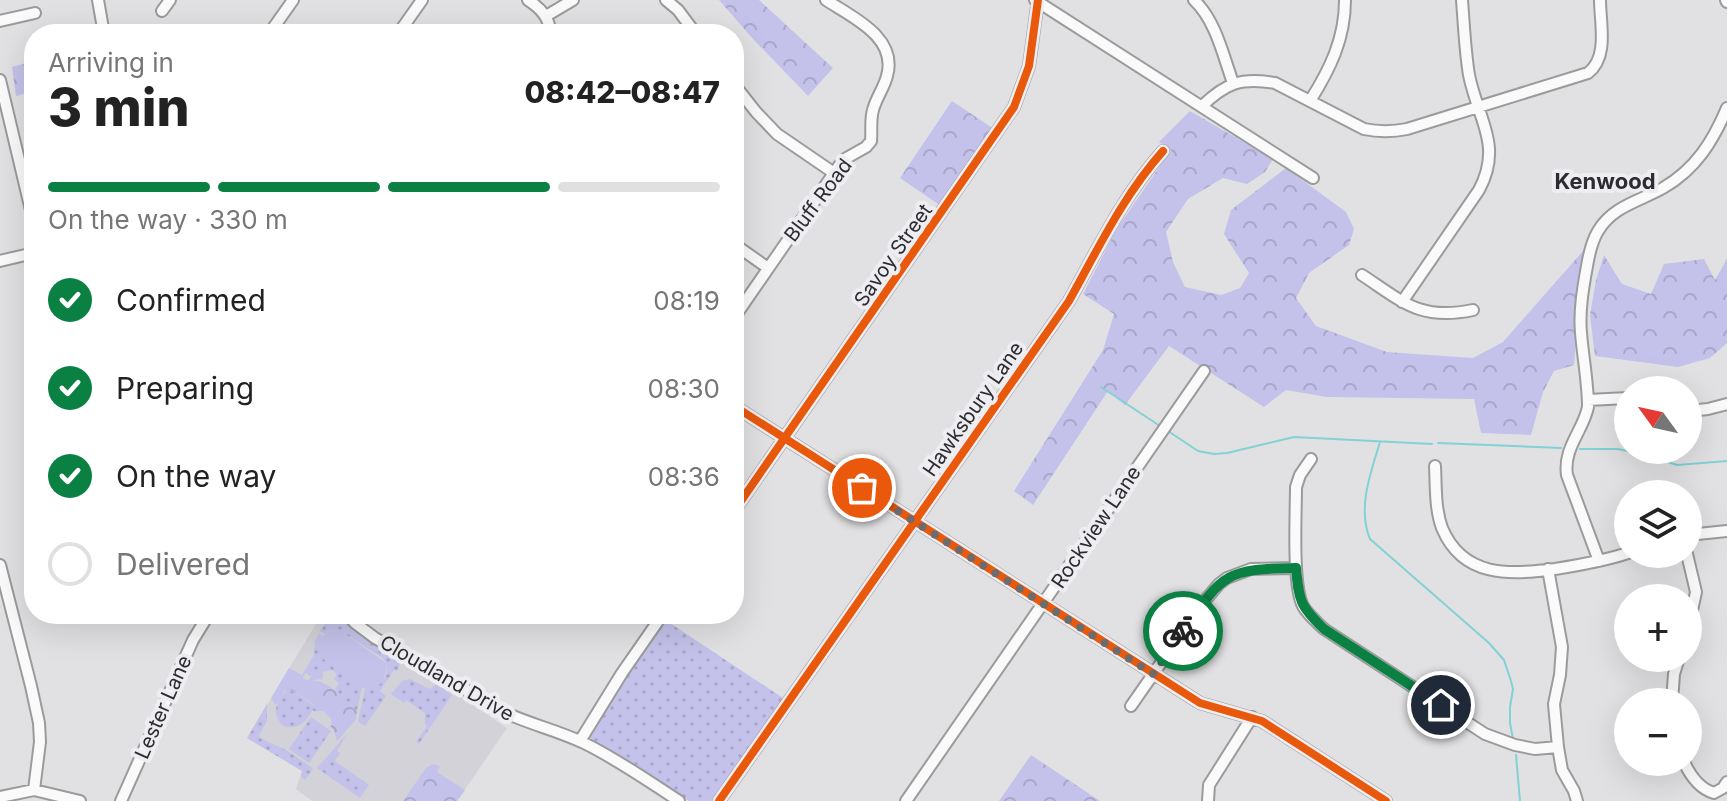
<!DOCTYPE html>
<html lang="en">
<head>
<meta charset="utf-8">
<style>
  :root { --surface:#fff; --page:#f6f6f6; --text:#222; --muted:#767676; --line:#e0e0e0; --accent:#0b8043 }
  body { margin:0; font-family:Inter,sans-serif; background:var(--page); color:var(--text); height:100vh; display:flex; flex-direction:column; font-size:30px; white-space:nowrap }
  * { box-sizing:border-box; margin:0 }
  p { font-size:26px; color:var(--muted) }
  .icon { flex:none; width:44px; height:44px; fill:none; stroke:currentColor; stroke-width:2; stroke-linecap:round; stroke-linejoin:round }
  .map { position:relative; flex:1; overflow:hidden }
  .sheet { position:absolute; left:24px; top:24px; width:720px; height:600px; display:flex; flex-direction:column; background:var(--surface); border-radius:32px; box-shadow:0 8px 32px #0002 }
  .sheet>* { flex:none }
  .needle { width:52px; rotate:303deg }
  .buttons { position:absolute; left:1614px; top:376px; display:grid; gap:16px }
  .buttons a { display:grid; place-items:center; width:88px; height:88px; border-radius:50%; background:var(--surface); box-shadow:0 8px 32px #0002; font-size:40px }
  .pin { position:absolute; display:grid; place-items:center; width:68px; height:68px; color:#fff; margin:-34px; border:4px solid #fff; border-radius:50%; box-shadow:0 2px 8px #0007 }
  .courier { position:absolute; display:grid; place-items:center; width:80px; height:80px; margin:-40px; border:6px solid #0b8043; border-radius:50%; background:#fff; color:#222; box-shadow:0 2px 10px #0007 }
  .headline em { font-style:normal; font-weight:800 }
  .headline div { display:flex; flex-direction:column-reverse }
  .headline { display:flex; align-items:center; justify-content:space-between; height:136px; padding:0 24px }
  h1 { font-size:52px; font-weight:800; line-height:60px }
  .bar { display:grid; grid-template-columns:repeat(4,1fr); gap:12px 8px; align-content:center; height:96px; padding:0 24px }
  .bar i { height:10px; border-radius:6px; background:var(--line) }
  .bar .active { background:var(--accent) }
  .bar p { grid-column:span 4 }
  ol { padding:0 24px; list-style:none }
  li { display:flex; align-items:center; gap:24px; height:88px }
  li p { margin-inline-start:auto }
  li .icon { padding:8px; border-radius:50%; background:var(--accent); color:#fff; stroke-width:4 }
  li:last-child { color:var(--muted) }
  li i { width:44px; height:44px; border:4px solid var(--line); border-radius:50% }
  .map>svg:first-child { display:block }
  .built { fill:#d2d2d8 }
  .grass { fill:url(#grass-dots) }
  .forest { fill:url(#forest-crowns) }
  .garden { fill:#c4c2ea }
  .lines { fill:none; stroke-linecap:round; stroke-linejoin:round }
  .stream { stroke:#82d1d4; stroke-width:2 }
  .minor-casing { stroke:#9b9b9c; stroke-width:14 }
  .minor { stroke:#fafafb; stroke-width:10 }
  .cycleway-casing { stroke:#ededf2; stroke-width:13 }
  .cycleway { stroke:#e8590c; stroke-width:8 }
  .done { stroke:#6c6c6e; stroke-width:8; stroke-dasharray:0 14.4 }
  .route { stroke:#0b8043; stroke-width:10 }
  .labels { text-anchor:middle; stroke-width:8; stroke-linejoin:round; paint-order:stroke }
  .street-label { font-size:20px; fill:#2d2d2f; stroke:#ededf2 }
  .neighbourhood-label { font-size:22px; font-weight:bold; fill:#2d2d2f; stroke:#ededf2 }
</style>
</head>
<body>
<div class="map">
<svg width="1727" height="801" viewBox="0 0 1727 801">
  <defs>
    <pattern id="grass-dots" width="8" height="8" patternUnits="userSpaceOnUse" patternTransform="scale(2)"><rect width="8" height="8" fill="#c4c2ea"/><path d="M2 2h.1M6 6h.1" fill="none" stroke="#a9a7c9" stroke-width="1.8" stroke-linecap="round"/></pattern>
    <pattern id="forest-crowns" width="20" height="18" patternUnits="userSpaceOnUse" patternTransform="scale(2)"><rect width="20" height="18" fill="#c4c2ea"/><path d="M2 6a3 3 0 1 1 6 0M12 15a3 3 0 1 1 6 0" fill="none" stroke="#a9a7c9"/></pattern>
  </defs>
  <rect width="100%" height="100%" fill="#e1e1e3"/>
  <path class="built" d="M322 614H341L348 621 507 728 457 801H312L296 789 302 771 247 738Z"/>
  <path class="grass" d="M332 614H341L348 621 398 656 400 664 397 671 394 670 380 691 386 696 365 726 358 722 365 689C380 688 393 674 384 659L339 630H332L325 634 320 631Z
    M664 619 786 700 715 801H689L587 736Z
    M319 634 323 636 320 649 323 658 362 687 357 711 335 690 339 683 334 679 337 674 332 670 323 672 322 680 320 679 308 682 311 676 306 673 302 678V675L314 655 315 641Z
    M410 679 430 689 436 684 452 695 419 744 416 742 427 726 425 724V713L406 700 404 703 391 694 402 681Z
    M288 688 315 706C307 720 302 730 283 726 270 712 277 701 288 688Z
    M267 704V721L259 735 260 738 286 750 310 766 313 769 305 780 301 777 302 771 247 738Z
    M311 717 331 731 309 763 289 749Z
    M347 734 337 751 340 753 335 761 369 785 360 798 317 768Z"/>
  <path class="forest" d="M719 0H759L833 68 808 96 753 39Z
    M34 49V91L16 96 12 67 26 63Z
    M952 101 994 129 941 206 900 178Z
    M1190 111 1273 159 1265 172 1247 184 1223 178 1188 199 1166 232 1173 262 1185 287 1221 295 1240 288 1249 273 1224 234 1231 210 1286 168 1346 212 1354 229 1349 245 1309 273 1296 298 1316 326 1387 352 1473 358 1503 342 1583 251 1574 365 1554 371 1543 392 1531 435 1481 433 1474 399 1327 397 1286 390 1264 407 1169 346 1125 405 1108 391 1033 505 1014 491 1103 350 1114 314 1083 294 1116 230 1171 150 1159 142Z
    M1604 255 1622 284 1651 294 1664 264 1704 259 1715 280 1727 259V343L1710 358 1678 367 1595 356 1590 315 1596 280Z
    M289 668 302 675 303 678C310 683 314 680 321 682 336 688 346 701 357 711L355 721 337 741 333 729 330 728C334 719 329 716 323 711H312L315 705 290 689 285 690 276 705 271 698Z
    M1031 755 1100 801H999Z
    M433 764 440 766 437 772 465 790 457 801H403L426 768Z"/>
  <path class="garden" d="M339 630 386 663C388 674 380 692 366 689 358 687 322 661 320 654 318 647 321 641 324 635L331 631Z"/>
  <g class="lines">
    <path class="stream" d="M1101 387 1160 426
      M1168 431 1198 451 1214 454 1227 453 1294 437 1432 444
      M1380 442C1371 472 1357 508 1370 539L1489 643 1504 660 1511 681 1513 689 1510 707V723L1513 739
      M1438 443 1561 448
      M1580 449H1618L1646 455 1677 465 1727 461
      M1516 755 1520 801"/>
    <g class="minor-casing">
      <path id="minor" d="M98 0 104 34
        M528 0C542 9 549 18 551 34
        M666 0 678 10 696 34
        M1035 0 1313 178
        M1194 0C1216 21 1223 55 1233 83
        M1726 0 1727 2
        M162 11 170 0
        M546 16 573 0
        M0 21 35 13
        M269 34 293 0
        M398 34 422 0
        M0 80 34 223
        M734 84 756 112 777 134 834 173
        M1310 101C1330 69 1345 39 1345 0
        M1202 106C1226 83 1241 77 1275 83L1364 129C1379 132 1392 132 1407 129L1588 73C1609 57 1600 23 1600 0
        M734 244 768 268
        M0 261 34 253
        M1362 275C1403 302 1420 321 1473 310
        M1402 302 1479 190C1503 145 1478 120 1469 75 1465 51 1464 25 1462 0
        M734 318 843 160 866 147 871 141C872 131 870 120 873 110 876 98 884 88 887 76 898 37 852 17 826 0
        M1588 400 1628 398
        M734 406 1200 703 1262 721 1386 801
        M1688 411 1708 409 1727 404
        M1311 459 1300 475 1296 487C1296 514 1292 585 1303 606 1308 615 1317 622 1324 629L1485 734 1515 745 1535 749 1558 747
        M1435 466C1436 487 1435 509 1442 528 1463 578 1510 575 1555 569 1580 565 1604 561 1628 553
        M734 511 1014 107 1029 66 1038 0
        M1688 535 1727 531
        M1687 554 1696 592 1688 629
        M1599 561 1567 475C1563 448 1583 431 1588 407 1588 382 1583 358 1581 333 1579 311 1583 288 1587 266 1589 254 1592 241 1598 231 1613 206 1640 201 1663 188 1696 169 1713 141 1727 108
        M0 565 31 686 39 723 40 742 34 790
        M1548 569 1562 647 1560 675 1554 704 1558 747 1562 770 1574 791 1577 801
        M347 614 355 623 375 638 508 714C533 725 559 731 584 743 617 759 648 781 679 801
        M1672 702 1674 674 1679 658
        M1131 706 1202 604 1219 584 1227 578 1251 569 1296 568
        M580 741 622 673 663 614
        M1684 762C1690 775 1700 789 1714 793L1723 788 1727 782
        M0 797 34 790 80 801
        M121 801 193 640 209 614
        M719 801 1069 301C1098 249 1123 196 1163 151
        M906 801 1204 371
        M1208 801 1209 785 1252 717"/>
    </g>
    <use href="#minor" class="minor"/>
    <g class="cycleway-casing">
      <path id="cycleway" d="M734 406 1200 703 1262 721 1386 801
        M734 511 1014 107 1029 66 1038 0
        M719 801 1069 301C1098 249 1123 196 1163 151"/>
    </g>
    <use href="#cycleway" class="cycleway"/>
  </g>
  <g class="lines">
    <path class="done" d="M862 488 1153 674 1183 631"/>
    <path class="route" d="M1183 631C1223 574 1225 569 1296 568 1299 601 1300 606 1324 629L1441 705"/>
  </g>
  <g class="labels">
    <g class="street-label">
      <text transform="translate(818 200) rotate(-53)" y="7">Bluff Road</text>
      <text transform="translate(893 255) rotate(-55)" y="7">Savoy Street</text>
      <text transform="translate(973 409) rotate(-55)" y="7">Hawksbury Lane</text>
      <text transform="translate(1096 527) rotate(-56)" y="7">Rockview Lane</text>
      <text transform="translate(447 678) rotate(30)" y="7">Cloudland Drive</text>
      <text transform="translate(163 707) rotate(-66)" y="7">Lester Lane</text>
    </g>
    <g class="neighbourhood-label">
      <text x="1605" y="189">Kenwood</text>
    </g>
  </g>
</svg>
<div class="buttons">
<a><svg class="needle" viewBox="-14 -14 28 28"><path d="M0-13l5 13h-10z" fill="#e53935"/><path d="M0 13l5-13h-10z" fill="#767676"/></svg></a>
<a><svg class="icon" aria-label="layers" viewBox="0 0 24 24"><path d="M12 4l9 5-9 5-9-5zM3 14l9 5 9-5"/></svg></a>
<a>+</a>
<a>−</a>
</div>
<div class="pin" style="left:862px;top:488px;background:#ea580c"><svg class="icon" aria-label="bag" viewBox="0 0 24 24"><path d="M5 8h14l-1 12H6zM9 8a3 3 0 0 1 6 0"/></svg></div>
<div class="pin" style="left:1441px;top:705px;background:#1f2937"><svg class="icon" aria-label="home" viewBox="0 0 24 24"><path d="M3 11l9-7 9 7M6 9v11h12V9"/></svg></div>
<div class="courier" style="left:1183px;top:631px"><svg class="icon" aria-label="bike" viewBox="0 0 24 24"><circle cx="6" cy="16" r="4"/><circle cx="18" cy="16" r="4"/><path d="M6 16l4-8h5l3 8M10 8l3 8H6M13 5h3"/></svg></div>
<section class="sheet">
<div class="headline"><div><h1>3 min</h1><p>Arriving in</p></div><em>08:42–08:47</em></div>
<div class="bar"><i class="active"></i><i class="active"></i><i class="active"></i><i></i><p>On the way · 330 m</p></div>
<ol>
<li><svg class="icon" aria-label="check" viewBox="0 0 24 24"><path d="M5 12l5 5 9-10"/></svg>Confirmed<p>08:19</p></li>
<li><svg class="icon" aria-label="check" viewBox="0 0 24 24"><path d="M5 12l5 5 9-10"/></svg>Preparing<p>08:30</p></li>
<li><svg class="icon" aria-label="check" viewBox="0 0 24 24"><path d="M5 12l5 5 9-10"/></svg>On the way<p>08:36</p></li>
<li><i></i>Delivered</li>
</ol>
</section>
</div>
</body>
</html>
